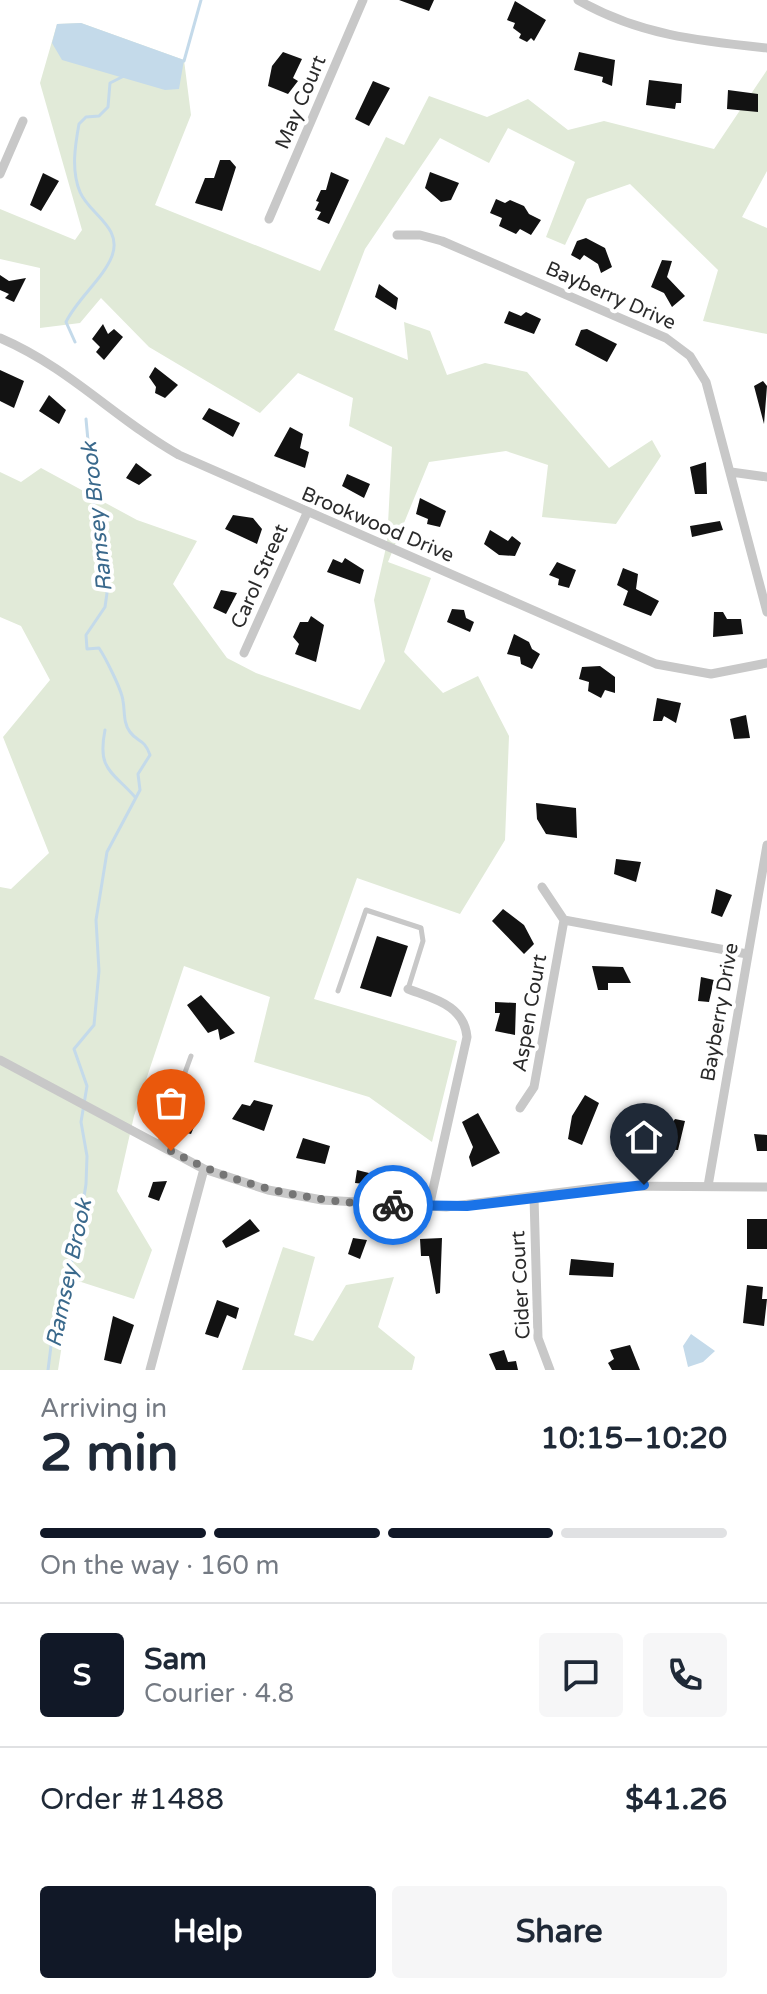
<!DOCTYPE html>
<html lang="en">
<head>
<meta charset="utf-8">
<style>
  :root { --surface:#fff; --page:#f6f6f7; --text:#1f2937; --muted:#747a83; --line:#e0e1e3; --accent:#111827 }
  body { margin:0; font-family:"Varela Round",sans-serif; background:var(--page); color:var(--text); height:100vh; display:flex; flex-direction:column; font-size:30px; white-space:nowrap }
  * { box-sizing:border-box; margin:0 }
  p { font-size:26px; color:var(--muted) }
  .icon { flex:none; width:44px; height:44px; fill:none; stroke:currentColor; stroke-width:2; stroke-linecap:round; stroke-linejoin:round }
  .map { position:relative; height:1370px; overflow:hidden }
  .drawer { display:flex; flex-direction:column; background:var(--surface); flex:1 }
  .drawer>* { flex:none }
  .pin { position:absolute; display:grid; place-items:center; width:68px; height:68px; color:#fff; margin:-82px -34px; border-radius:50% 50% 50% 0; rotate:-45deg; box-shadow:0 0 8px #0007 }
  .pin .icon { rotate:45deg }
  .courier { position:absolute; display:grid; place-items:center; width:80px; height:80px; margin:-40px; border:6px solid #1a73e8; border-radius:50%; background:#fff; color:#222; box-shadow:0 2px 10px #0007 }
  .overview em { font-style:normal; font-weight:700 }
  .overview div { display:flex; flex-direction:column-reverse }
  .overview { display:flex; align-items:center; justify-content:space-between; height:136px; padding:0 40px }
  h1 { font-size:52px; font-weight:700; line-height:60px }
  .bar { display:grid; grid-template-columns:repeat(4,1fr); gap:12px 8px; align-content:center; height:96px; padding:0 40px }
  .bar i { height:10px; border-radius:6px; background:var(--line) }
  .bar .current { background:var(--accent) }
  .bar p { grid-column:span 4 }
  .line { display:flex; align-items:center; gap:20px; padding:0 40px; border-top:2px solid var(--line) }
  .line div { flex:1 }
  .round { display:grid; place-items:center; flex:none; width:84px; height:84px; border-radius:8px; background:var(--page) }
  .action { display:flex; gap:16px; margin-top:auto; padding:16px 40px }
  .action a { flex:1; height:92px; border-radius:8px; background:var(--accent); color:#fff; font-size:32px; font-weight:700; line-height:92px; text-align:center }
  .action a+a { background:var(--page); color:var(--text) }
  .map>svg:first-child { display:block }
  .green { fill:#e1ead8 }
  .water { fill:#c4daea }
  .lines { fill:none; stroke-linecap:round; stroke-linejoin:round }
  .stream { stroke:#c4daea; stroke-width:3 }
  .building { fill:#121212 }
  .lane { stroke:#c8c8c8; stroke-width:5 }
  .street { stroke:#c8c8c8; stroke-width:9 }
  .done { stroke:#757575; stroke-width:8; stroke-dasharray:0 14.4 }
  .route { stroke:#1a73e8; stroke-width:10 }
  .labels { text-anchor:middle; stroke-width:8; stroke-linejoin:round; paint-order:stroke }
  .street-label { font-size:20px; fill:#2b2b2b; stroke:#fff }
  .water-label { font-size:22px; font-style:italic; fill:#3a698c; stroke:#fff }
</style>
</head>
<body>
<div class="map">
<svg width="767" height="1370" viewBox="0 0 767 1370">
  <rect width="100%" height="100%" fill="#fff"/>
  <path class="green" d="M81 23 184 60 191 115 155 205 320 271 386 137 404 145 429 96 487 117 528 99 568 130 604 121 714 149 767 70V171L742 217 767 228V334L703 321 718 270 630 184 587 199 565 245 546 237 575 162 508 128 489 163 440 138 365 249 334 330 408 360 404 322 430 331 447 375 485 363 527 372 609 468 652 440 661 456 616 524 542 517 548 465 506 451 429 462 388 562 431 578 404 652 443 693 478 676 509 736 505 840 460 914 357 878 314 999 457 1041 432 1142 369 1097 254 1062 270 997 184 966 134 1116 117 1191 152 1250 134 1299 78 1281 68 1306 58 1370H0V887L11 889 49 853 3 737 50 680 21 626 0 617V472L21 482 41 468 137 520 197 541 173 584 227 658 256 673 360 710 385 661 374 600 387 543 392 447 349 426 353 398 298 373 260 413 149 347 101 298 80 323 40 328V268L0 259V209L75 240 82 230 40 83 57 24Z
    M283 1247 315 1257 294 1335 313 1341 346 1285 394 1277 378 1327 415 1357 412 1370H242Z"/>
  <path class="water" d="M81 23 184 60 179 89 165 90 62 60 52 43 57 24Z
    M691 1334 715 1351 703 1362 688 1367 683 1346Z"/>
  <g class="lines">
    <path class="stream" d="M184 61 201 0
      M75 342 66 322C77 299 103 279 112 256 123 227 89 214 80 192 71 170 75 146 79 124L86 117 99 116 108 107 110 83 124 76
      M105 730C97 770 112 771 135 797
      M48 1370 55 1314 76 1248 86 1184 87 1156 81 1122 87 1086 74 1049 94 1025 99 971 96 920 107 852 140 790 138 774 150 755C144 738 138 743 130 732 123 723 125 711 123 701 122 690 105 657 99 648L87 649 86 635 105 607 107 593 99 560 86 419"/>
  </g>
  <path class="building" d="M399 0H434L429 11Z
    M515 1 546 20 534 41 531 38 527 42 519 38 521 34 513 28 515 23 507 20Z
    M283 52 302 59 293 78 298 81 288 94 268 86 272 66Z
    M579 52 615 60 612 86 602 82 603 77 574 70Z
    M649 80 682 84 681 103H676L675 109 646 105Z
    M373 81 390 88 369 126 355 119Z
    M728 90 758 94V112L727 109Z
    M220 160H230L236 167 222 211 195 203 205 178H214Z
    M331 172 349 180 329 224 317 219 321 212 315 210 319 202 316 201 321 190H326Z
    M430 172 459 183 451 200 441 202 425 188Z
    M43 173 59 181 41 211 30 205Z
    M496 199 505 203 510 200 524 206 529 214 541 220 531 235 520 229 516 234 499 226 502 218 490 213Z
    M586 238 605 248 612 267 601 273 598 264 584 255 580 260 571 255 577 241Z
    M662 260 672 261 667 277 685 296 672 307 664 293 651 287Z
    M0 275 9 281 26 278 14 302 5 298 9 294 0 290Z
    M379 284 398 298 396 310 375 297Z
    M509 311 521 316 526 312 541 319 534 334 504 323Z
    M103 324 108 334 114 329 123 337 104 360 96 352 100 347 92 339Z
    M587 329 617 344 607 362 575 345 581 330Z
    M155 367 178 385 165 398 155 393 156 387 149 377Z
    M0 370 24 381 14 408 0 401Z
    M763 381 767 386 764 424 754 386Z
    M49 395 66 410 59 424 39 411Z
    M209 408 240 423 233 437 202 419Z
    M290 427 303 434 300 448 309 452 305 468 274 456Z
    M706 462 707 494H695L690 467Z
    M136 463 152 475 139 485 126 478Z
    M347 474 370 484 364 498 342 486Z
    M420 498 446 511 440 527 427 524 428 519 416 514Z
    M233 515 253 518 262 529 257 544 225 529Z
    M720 521 723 530 692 537 690 526Z
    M490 530 508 541 512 536 521 543 515 556 499 555 484 544Z
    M345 558 364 570 360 584 327 572 333 559 342 563Z
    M557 562 576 570 569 588 558 585 559 579 549 575Z
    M623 568 638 574 636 589 659 601 651 616 623 605 628 591 617 585Z
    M221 590 237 593 226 614 213 608Z
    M452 609 464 610 466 618 474 622 470 632 447 622Z
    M714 612H723L727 619H741L743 634 713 637Z
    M311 616 324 625 316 662 295 654 299 644 293 637 300 622H308Z
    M514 634 529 642 532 649 540 654 532 669 521 664 520 657 507 654Z
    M600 666 615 677V693L605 690 601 698 588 691 589 682 579 679 582 667Z
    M657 698 681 703 676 723 664 716 662 721H653Z
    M746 715 750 738 734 739 730 719Z
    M536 803 576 808 577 838 546 834 537 819Z
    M616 859 641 862 636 882 614 874Z
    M716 889 732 895 722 917 711 913Z
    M503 909 524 925 534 944 524 954 492 921Z
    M377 936 408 946 391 997 360 988Z
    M592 966 623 967 631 983H608V990H598Z
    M701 977 714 980 709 1002 698 1001Z
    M201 995 235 1033 220 1040 218 1029 208 1033 187 1005Z
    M495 1002 516 1003 515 1035 495 1031 500 1013H495Z
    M585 1095 599 1103 582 1145 568 1139 572 1116Z
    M254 1100 273 1105 264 1131 232 1119 242 1104 250 1106Z
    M182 1101 194 1103 193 1111 200 1113 191 1134 171 1129Z
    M478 1113 500 1153 472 1167 469 1157 473 1147 462 1122Z
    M675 1119 685 1121 678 1150 653 1149 655 1131 670 1126Z
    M754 1134 767 1135V1151H757Z
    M303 1138 330 1146 325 1164 296 1158Z
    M357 1170 377 1175 374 1185 355 1183Z
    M167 1181 159 1201 148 1197 153 1182Z
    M250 1219 260 1231 226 1248 222 1241Z
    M747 1219H767V1249H747Z
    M353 1238 367 1240 360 1259 348 1254Z
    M442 1238 440 1293 436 1294 429 1256H421L420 1239Z
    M571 1259 614 1263 613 1277 569 1275Z
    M747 1285 763 1287 762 1299H767L764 1326 743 1323Z
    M217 1300 239 1308 236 1319 227 1315 218 1338 205 1334Z
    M113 1316 134 1325 121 1364 104 1360Z
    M630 1345 640 1370H612L608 1363 614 1359 610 1350Z
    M504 1350 508 1362 516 1361 518 1370H496L489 1354Z"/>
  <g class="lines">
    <path class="lane" d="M338 991 366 910 421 928 423 941 408 989
      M159 1144 191 1056"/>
    <path class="street" d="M578 0C639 35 699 41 767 48
      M0 174 23 121
      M269 219 363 0
      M397 235H420L442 241 666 338 690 356 706 382 767 612
      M0 338C70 368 115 419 179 455L656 664 711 674 767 663
      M731 472 767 477
      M244 653 307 513
      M542 887 564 920 747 954
      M408 989C434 999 464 1005 467 1037L429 1207
      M0 1060 204 1169 268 1190 322 1200 446 1207 611 1186 767 1187
      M520 1108 534 1087 564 920
      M708 1186 767 845
      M534 1197 538 1338 550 1370
      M150 1370 204 1169"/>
  </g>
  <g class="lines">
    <path class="done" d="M171 1151C240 1188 315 1203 393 1205"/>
    <path class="route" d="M393 1205 467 1206 644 1185"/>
  </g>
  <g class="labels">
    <g class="street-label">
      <text transform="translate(300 102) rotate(-67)" y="7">May Court</text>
      <text transform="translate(611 295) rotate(24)" y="7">Bayberry Drive</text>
      <text transform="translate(378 524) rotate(23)" y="7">Brookwood Drive</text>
      <text transform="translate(259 576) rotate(-66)" y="7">Carol Street</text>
      <text transform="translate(719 1012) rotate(-80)" y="7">Bayberry Drive</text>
      <text transform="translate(529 1013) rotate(-80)" y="7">Aspen Court</text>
      <text transform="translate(520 1285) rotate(-93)" y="7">Cider Court</text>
    </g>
    <g class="water-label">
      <text transform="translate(96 517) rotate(-96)" y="8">Ramsey Brook</text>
      <text transform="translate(68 1273) rotate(-78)" y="8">Ramsey Brook</text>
    </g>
  </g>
</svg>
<div class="pin" style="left:171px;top:1151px;background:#ea580c"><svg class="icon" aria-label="bag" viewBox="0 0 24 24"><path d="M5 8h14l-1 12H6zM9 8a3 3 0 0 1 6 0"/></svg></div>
<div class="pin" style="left:644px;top:1185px;background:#1f2937"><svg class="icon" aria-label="home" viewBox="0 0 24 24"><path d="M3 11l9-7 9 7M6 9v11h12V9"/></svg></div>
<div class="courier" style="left:393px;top:1205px"><svg class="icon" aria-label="bike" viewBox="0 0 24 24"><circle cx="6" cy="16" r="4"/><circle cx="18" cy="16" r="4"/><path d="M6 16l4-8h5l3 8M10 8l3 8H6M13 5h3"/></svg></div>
</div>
<section class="drawer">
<div class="overview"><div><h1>2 min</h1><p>Arriving in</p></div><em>10:15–10:20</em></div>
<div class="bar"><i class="current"></i><i class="current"></i><i class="current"></i><i></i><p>On the way · 160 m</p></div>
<div class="line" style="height:144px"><b class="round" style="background:var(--accent);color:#fff">S</b><div><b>Sam</b><p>Courier · 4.8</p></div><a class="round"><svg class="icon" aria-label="chat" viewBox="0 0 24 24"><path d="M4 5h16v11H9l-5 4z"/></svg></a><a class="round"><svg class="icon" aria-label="phone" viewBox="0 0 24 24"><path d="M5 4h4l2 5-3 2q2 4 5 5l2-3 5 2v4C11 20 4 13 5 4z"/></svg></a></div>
<div class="line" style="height:104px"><div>Order #1488</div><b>$41.26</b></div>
<div class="action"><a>Help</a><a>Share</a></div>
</section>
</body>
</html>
